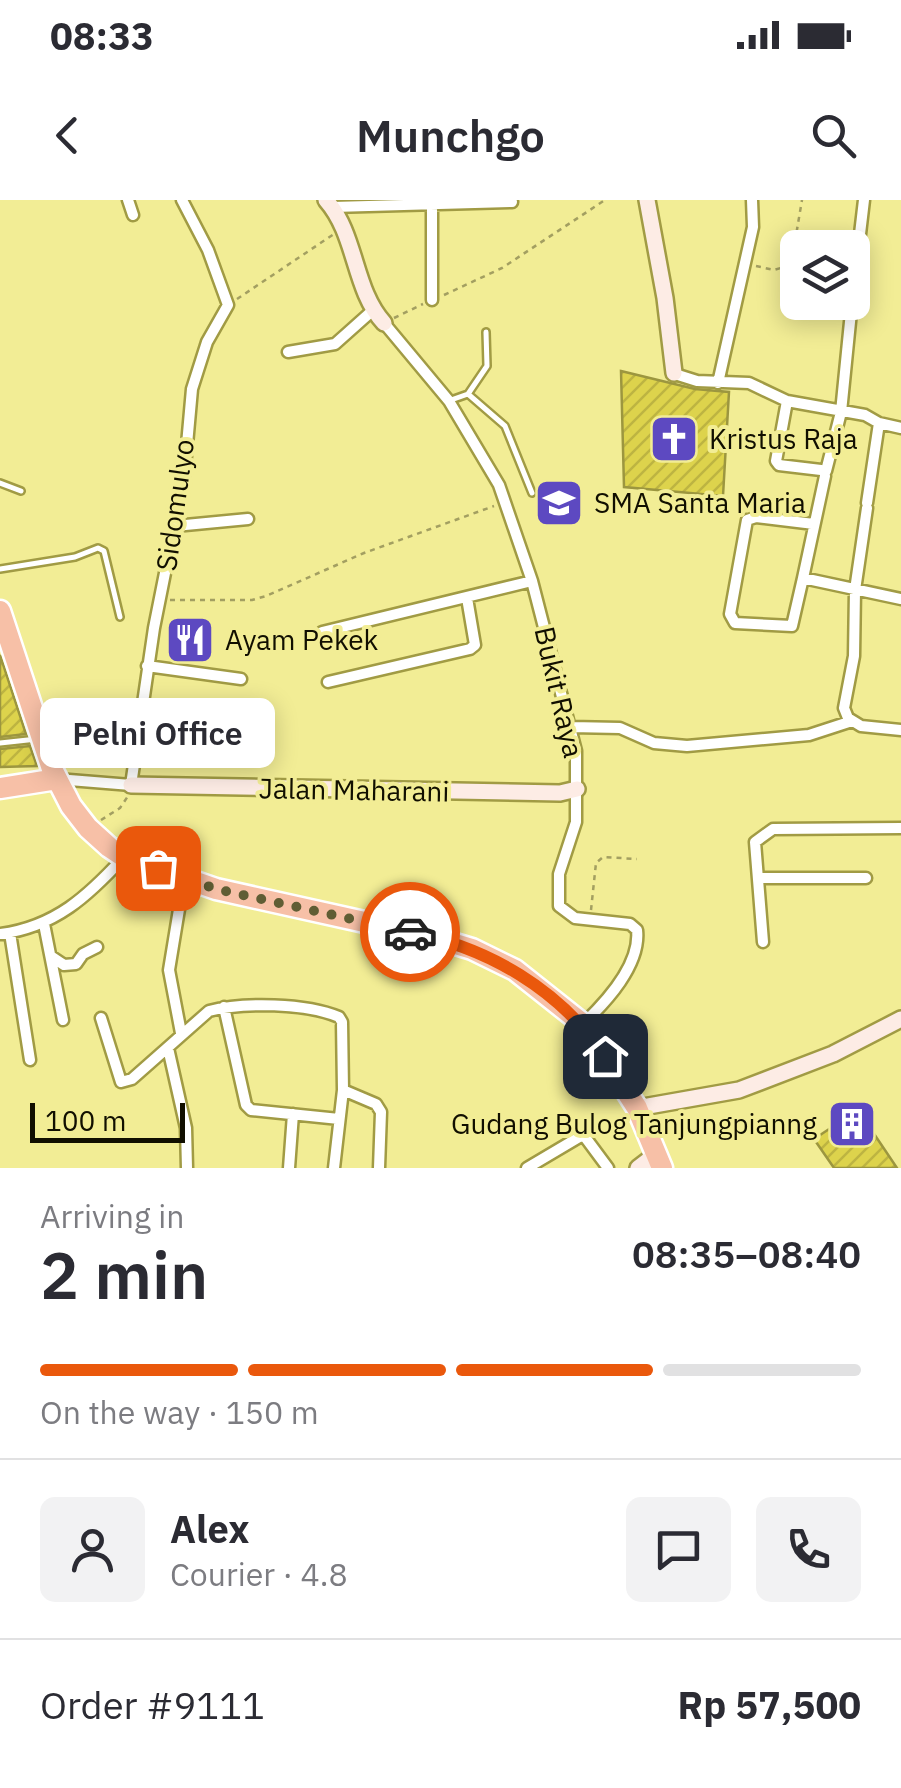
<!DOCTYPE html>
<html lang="en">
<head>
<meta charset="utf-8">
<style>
  :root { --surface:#fff; --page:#f2f2f3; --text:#2b2b33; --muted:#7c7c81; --line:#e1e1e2; --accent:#ea580c }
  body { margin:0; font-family:"IBM Plex Sans",sans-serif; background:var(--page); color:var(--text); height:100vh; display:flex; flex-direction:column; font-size:38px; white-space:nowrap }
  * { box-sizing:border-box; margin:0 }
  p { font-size:32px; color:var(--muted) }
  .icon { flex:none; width:55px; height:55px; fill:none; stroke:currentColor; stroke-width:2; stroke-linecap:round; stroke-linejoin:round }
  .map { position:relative; height:968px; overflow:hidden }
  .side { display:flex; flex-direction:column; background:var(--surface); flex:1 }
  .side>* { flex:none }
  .buttons { position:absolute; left:780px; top:30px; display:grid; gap:20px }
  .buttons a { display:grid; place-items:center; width:90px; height:90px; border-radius:15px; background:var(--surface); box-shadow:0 5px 25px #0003; font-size:50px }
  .scale { position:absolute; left:30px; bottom:25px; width:155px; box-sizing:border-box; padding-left:10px; border:5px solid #110f00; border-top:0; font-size:28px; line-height:35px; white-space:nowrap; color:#110f00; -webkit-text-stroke:8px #f2ed95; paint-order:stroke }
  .pin { position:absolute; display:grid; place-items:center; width:85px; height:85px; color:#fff; margin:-42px; border-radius:20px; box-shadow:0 5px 15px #0006 }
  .courier { position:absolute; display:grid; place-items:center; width:100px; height:100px; margin:-50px; border:8px solid #ea580c; border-radius:50%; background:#fff; color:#222; box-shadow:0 2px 12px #0007 }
  .bubble { position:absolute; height:70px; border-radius:15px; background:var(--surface); box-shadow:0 5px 25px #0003; font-size:32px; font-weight:600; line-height:70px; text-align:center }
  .headline em { font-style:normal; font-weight:600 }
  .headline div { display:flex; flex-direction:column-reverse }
  .headline { display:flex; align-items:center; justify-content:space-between; height:170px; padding:0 40px }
  h1 { font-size:65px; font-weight:600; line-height:75px }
  .bar { display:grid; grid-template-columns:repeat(4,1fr); gap:15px 10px; align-content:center; height:120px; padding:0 40px }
  .bar i { height:12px; border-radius:8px; background:var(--line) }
  .bar .on { background:var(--accent) }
  .bar p { grid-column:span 4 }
  .line { display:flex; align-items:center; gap:25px; padding:0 40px; border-top:2px solid var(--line) }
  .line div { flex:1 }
  .round { display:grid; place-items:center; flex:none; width:105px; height:105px; border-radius:15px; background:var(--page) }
  .status { display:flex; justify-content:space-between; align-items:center; height:70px; padding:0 50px; background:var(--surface); direction:ltr }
  .status svg { height:28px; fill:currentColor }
  header { display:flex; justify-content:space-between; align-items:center; height:130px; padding:0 40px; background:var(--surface); font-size:45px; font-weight:600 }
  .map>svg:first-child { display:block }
  .building { fill:url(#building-hatch); stroke:#9c963f; stroke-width:2.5 }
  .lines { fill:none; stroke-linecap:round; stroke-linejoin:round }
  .lane-casing { stroke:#a19b44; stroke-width:10 }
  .street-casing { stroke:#a19b44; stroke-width:15 }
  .secondary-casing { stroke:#a19b44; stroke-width:20 }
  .highway-casing { stroke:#fff; stroke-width:25 }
  .path { stroke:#a39f61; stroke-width:2.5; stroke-dasharray:5 5; stroke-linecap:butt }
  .lane { stroke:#fff; stroke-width:5 }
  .street { stroke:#fff; stroke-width:10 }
  .secondary { stroke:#fdece5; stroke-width:15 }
  .highway { stroke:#f7c0a7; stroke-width:20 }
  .done { stroke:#605d34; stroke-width:10; stroke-dasharray:0 18 }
  .route { stroke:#ea580c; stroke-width:12 }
  .labels { text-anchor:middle; stroke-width:8; stroke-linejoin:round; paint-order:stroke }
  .poi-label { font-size:28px; fill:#110f00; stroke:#f2ed95; text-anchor:start }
  .street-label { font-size:28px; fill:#110f00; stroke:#f2ed95 }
</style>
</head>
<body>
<div class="status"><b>08:33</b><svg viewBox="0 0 49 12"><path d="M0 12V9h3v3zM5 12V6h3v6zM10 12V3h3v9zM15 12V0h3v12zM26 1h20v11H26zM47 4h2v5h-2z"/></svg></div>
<header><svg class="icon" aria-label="back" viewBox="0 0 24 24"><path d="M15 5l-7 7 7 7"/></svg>Munchgo<svg class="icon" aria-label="search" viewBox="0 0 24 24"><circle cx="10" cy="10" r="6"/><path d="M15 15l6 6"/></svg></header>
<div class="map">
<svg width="901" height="968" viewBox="0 0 901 968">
  <defs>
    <pattern id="building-hatch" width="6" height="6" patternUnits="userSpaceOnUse" patternTransform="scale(2.5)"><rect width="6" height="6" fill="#ddd34c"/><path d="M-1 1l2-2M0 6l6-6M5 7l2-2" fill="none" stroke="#bdb441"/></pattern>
  </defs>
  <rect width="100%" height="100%" fill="#f2ed95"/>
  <path class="building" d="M621 171 695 189 729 192 723 296 624 287Z
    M0 455 26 534 0 537Z
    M30 546 37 566 0 567V549Z
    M858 910 897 968H834L814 939Z"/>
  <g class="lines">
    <g class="lane-casing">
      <path id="lane" d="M468 194 487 166 486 132
        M451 200 468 194 505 226 532 293
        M0 283 21 291
        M0 369 75 357 98 348 104 351 120 417
        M0 543 37 539"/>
    </g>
    <g class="street-casing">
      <path id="street" d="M128 0 133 15
        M432 4V100
        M333 7 512 2
        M852 102 864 0
        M384 123 449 201 499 285 532 381 576 551V622L559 674V706L575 718 630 724 637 730C641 765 606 802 583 824
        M288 152 335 144 372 111
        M678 175 697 181 749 183 787 201 865 215 879 223 901 228
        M718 183 753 27 752 0
        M787 201 776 261 779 265 821 270
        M826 271 841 212 852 102
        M867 303 879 223
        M867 308 855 390 854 456 844 508 848 518 861 526 901 530
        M814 324 756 317 747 320 730 414 735 423 792 426 803 378 901 399
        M175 326 248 319
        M803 378 825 276
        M322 432 532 381
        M147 466 241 479
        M328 482 470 449 475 445 467 398
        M571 527 620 528 654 543 687 546 809 535 852 521
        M57 579 131 585 154 428 184 278 192 189 207 142 228 105 208 50 182 0
        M758 678H866
        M44 724 63 820
        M10 733 30 860
        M0 734C55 727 88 696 124 657
        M763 742 755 642 773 629 901 628
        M52 757 64 765 76 764 83 754 97 747
        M224 807 246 905 251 910 339 919
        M101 818 121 882 132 879 209 811C243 802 306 803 339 817L342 822 343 890 334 968
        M181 833 169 770 184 679
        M168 848 186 928 187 968
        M343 890 376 904 381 912 379 968
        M289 968 293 914
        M527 968 581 936 585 937 608 968"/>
    </g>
    <g class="secondary-casing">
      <path id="secondary" d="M326 0C357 35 353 89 384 123
        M647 0 665 98 674 173
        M131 585 560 593 577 589
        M637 908 739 890 833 854 901 819
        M638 968 655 955"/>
    </g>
    <g class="highway-casing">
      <path id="highway" d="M0 411 52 569 71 606 88 628 109 647 124 657 216 689 432 737 472 749 515 770 583 824 637 908 662 968
        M0 588 57 579"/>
    </g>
    <path class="path" d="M756 66 774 70 791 65 802 0
      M444 95 502 68 605 0
      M237 99 334 34
      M394 118 423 104
      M170 400H252L266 396 364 353 494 306
      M101 620 120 608 128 596
      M591 710 596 663 603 657 637 659"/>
    <use href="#lane" class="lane"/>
    <use href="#street" class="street"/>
    <use href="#secondary" class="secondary"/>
    <use href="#highway" class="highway"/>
  </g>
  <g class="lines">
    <path class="done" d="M158 668 216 689 410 732"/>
    <path class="route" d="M410 732C489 748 559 789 605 856"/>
  </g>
  <defs>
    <g id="church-square" transform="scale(2.5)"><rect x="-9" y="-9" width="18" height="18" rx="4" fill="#5d49c1" stroke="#f2ed95"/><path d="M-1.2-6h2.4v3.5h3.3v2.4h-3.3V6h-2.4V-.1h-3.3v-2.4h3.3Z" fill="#fff"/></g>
    <g id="school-square" transform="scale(2.5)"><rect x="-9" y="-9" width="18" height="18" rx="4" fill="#5d49c1" stroke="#f2ed95"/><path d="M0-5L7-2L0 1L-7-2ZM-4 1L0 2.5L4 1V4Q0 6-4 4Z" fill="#fff"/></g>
    <g id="restaurant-square" transform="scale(2.5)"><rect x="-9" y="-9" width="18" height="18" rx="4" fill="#5d49c1" stroke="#f2ed95"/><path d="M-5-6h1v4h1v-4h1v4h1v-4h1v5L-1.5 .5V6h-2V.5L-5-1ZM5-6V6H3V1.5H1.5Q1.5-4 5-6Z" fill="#fff"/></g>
    <g id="building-square" transform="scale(2.5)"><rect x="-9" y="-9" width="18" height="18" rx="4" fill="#5d49c1" stroke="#f2ed95"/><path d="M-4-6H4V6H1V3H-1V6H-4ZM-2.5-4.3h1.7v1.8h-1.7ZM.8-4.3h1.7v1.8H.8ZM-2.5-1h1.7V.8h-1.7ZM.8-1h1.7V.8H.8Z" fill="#fff"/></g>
  </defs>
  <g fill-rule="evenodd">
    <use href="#church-square" x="674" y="239"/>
    <use href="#school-square" x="559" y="303"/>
    <use href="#restaurant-square" x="190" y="440"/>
    <use href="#building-square" x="852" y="924"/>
  </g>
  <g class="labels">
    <g class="poi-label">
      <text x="709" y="249">Kristus Raja</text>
      <text x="594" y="313">SMA Santa Maria</text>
      <text x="225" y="450">Ayam Pekek</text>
      <text x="817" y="934" text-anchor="end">Gudang Bulog Tanjungpianng</text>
    </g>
    <g class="street-label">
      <text transform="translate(175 305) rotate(-82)" y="10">Sidomulyo</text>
      <text transform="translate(559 492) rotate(77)" y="10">Bukit Raya</text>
      <text transform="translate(354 590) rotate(1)" y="10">Jalan Maharani</text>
    </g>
  </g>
</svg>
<div class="buttons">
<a><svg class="icon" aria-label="layers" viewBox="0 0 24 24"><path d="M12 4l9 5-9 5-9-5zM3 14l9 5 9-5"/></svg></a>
</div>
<div class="scale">100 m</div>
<div class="pin" style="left:158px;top:668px;background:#ea580c"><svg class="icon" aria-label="bag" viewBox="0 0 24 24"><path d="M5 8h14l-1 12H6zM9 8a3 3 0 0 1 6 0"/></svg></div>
<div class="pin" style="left:605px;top:856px;background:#1f2937"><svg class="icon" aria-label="home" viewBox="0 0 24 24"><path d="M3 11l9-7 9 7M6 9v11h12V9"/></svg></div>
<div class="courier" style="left:410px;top:732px"><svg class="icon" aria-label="car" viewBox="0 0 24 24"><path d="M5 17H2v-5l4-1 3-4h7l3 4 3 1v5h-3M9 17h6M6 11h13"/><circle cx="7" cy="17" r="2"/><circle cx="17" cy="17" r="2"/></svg></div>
<div class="bubble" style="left:40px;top:498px;width:235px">Pelni Office</div>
</div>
<section class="side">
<div class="headline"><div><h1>2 min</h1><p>Arriving in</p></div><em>08:35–08:40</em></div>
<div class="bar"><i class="on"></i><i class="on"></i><i class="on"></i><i></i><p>On the way · 150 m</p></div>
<div class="line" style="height:180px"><a class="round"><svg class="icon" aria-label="person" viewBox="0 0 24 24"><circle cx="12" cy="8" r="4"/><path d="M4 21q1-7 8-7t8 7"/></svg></a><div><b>Alex</b><p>Courier · 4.8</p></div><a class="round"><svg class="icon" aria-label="chat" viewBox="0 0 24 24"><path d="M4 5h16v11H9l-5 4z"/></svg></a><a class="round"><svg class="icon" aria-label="phone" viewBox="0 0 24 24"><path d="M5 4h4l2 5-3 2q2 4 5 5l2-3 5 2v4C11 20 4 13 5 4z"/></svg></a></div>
<div class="line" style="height:130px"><div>Order #9111</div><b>Rp 57,500</b></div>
</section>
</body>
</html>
